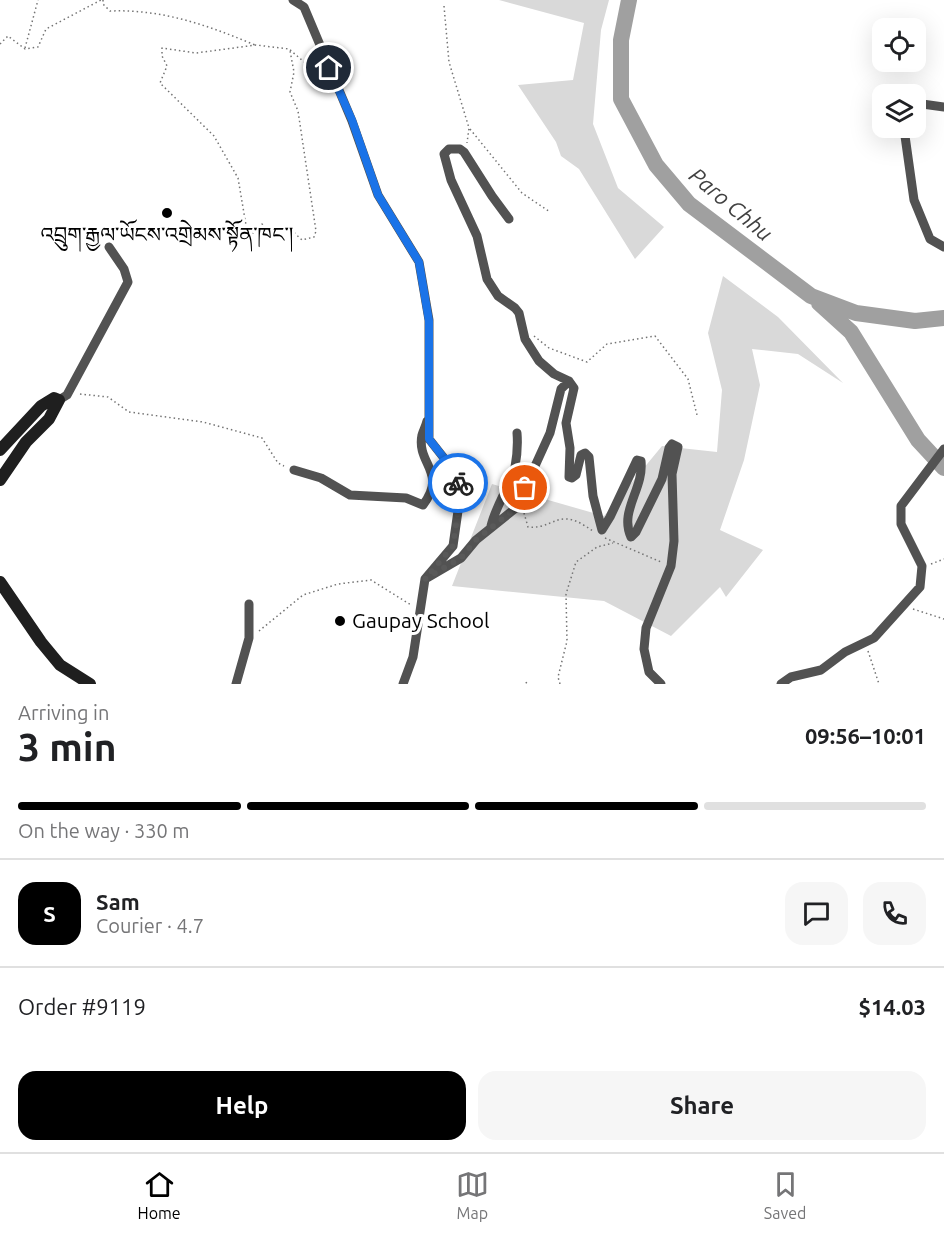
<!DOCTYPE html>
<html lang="en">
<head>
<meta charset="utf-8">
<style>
  :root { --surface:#fff; --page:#f6f6f6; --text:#202124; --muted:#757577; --line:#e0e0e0; --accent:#000 }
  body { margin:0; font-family:Ubuntu,"Noto Serif Tibetan",sans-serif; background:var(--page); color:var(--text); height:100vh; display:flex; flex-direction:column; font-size:22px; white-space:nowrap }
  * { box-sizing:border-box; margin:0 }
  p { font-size:20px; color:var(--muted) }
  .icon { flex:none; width:33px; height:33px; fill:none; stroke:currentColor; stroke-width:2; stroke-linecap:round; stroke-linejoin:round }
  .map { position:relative; height:684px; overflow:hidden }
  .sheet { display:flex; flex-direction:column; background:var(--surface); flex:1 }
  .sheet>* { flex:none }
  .buttons { position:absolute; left:872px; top:18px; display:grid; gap:12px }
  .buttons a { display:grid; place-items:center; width:54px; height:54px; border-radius:12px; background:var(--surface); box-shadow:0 6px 24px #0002; font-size:30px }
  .pin { position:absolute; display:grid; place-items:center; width:51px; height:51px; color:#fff; margin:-26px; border:3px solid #fff; border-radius:50%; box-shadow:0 2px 6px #0007 }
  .courier { position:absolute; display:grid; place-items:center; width:60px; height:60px; margin:-30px; border:4px solid #1a73e8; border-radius:50%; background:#fff; color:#222; box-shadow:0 2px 8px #0007 }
  .overview em { font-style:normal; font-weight:600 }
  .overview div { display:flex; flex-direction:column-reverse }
  .overview { display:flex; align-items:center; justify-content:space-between; height:102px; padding:0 18px }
  h1 { font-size:39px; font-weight:600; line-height:45px }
  .bar { display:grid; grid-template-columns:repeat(4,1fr); gap:9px 6px; align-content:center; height:72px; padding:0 18px }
  .bar i { height:8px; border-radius:4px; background:var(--line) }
  .bar .selected { background:var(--accent) }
  .bar p { grid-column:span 4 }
  .line { display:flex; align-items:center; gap:15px; padding:0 18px; border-top:2px solid var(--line) }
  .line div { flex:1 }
  .round { display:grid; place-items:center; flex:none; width:63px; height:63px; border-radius:18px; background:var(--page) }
  .action { display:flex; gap:12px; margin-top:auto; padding:12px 18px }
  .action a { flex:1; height:69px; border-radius:18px; background:var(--accent); color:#fff; font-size:24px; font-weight:600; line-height:69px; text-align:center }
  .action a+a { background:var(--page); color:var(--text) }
  .menu { display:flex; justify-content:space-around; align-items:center; height:84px; border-top:2px solid var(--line); background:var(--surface); font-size:16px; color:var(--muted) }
  .menu a { display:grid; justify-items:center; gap:3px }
  .menu .selected { color:var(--accent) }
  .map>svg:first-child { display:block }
  .green { fill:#d9d9d9 }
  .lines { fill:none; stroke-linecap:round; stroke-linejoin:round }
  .river { stroke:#a0a0a0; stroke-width:16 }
  .path { stroke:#747474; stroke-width:1.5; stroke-dasharray:1.5 3; stroke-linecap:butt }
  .street { stroke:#525252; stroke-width:9 }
  .secondary { stroke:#1f1f1f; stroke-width:12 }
  .done { stroke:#595959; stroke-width:6; stroke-dasharray:0 10.8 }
  .route { stroke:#1a73e8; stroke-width:8 }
  .poi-dot { fill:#000; stroke:#fff; stroke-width:2 }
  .labels { text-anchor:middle; stroke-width:6; stroke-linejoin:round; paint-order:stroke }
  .poi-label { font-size:21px; fill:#000; stroke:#fff }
  .water-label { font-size:22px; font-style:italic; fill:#414141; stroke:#fff }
</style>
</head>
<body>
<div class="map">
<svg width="944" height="684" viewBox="0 0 944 684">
  <rect width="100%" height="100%" fill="#fff"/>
  <path class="green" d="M499 0H609L601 30 593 124 618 188 664 227 635 259 579 169 561 156 556 142 518 85 573 80 584 23Z
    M723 276 778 317 843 383 798 354 752 349 760 385 744 460 720 530 763 550 726 597 720 587 671 636 604 601 452 586 492 484 604 516 662 446 717 452 722 390 708 333Z"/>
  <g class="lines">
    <path class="river" d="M629 0 621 40V99L656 165 689 204 811 296 856 313 915 321 944 318
      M819 303 851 332 918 440 944 468"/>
    <path class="path" d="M103 0V4L110 11C162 9 207 25 255 45
      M444 6 449 62 469 128 467 143
      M0 44 8 36 25 49 38 47 46 29 101 0
      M25 48 38 0
      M470 129 522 193 550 212
      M248 237 238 178 214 136 160 83 167 66 162 56V48L196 53 256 45 289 49 324 79
      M249 237 262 224 270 233 287 226 302 240 314 237 316 231 298 111 290 92 294 72 290 51
      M534 336 549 348 587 362 607 344 655 336 688 379 697 415
      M80 394 108 397 129 412 203 422 262 438 278 463 284 466
      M524 513 528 527C546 529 554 518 566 519 576 519 585 526 593 531
      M605 538 661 562
      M931 564 944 559
      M913 609 944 619
      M259 631 303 595 338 584 371 580 411 605
      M868 651 879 684
      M526 682 527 684
      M560 684 558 677 567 641 566 594 576 562 597 547 613 543"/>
    <path class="street" d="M293 0 304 7 352 121 378 195 419 262 429 320V439L451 467 461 490 453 546 425 579 413 657 403 684
      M915 103 944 107
      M906 128 905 136 914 200 930 239 944 247
      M509 219 492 196 464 152 460 149H449L444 154 451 180 477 236 487 279 498 296 515 308 519 313 525 339 539 361 554 374 569 381
      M59 400 67 395 128 282 124 269 109 247
      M294 470 321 478 350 495 406 498 423 505C448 472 416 464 422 435 423 431 426 426 427 421
      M491 526C496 505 509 488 515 467 517 456 518 445 517 433
      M425 579 461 558 476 540 522 503 525 488 550 433 561 389 569 381 574 388 566 423 570 448 569 477 572 478 576 475 581 455 585 453 589 457 593 496 602 530 610 517 637 460 641 461C644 489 619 511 631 537L636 532 662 479 669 448 672 444 678 447 672 474 674 541 671 566 646 628 644 649 649 672 661 684
      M236 684 249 638V604
      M781 684 791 677 821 670 845 652 874 638 920 587 922 566 901 524V506L944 449"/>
    <path class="secondary" d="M0 450 41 406 54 398 59 400 49 419 26 442 0 480
      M0 582 41 642 60 665 90 684"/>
  </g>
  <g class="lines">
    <path class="done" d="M458 483 461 490 453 546 425 579 461 558 476 540 522 503 525 488"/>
    <path class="route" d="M329 68 352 120 378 195 419 262 429 321V439L451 467 458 483"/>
  </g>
  <g class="poi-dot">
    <circle cx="167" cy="213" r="6"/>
    <circle cx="340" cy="621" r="6"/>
  </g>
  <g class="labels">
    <g class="poi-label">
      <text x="167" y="242">འབྲུག་རྒྱལ་ཡོངས་འགྲེམས་སྟོན་ཁང་།</text>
      <text x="352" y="628" text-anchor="start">Gaupay School</text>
    </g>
    <g class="water-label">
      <text transform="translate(731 204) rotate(40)" y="8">Paro Chhu</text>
    </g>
  </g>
</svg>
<div class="buttons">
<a><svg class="icon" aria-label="locate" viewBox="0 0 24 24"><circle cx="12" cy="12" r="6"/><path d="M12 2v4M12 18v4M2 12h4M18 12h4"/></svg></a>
<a><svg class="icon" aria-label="layers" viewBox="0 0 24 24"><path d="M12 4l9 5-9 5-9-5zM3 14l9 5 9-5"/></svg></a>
</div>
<div class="pin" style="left:525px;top:488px;background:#ea580c"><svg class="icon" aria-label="bag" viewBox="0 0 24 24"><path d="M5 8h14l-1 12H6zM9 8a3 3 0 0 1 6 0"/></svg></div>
<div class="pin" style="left:329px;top:68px;background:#1f2937"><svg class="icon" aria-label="home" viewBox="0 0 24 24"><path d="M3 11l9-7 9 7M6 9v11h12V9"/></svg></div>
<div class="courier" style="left:458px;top:483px"><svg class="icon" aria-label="bike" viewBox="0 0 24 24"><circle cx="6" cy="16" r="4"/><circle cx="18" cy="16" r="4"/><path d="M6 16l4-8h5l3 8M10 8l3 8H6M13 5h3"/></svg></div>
</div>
<section class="sheet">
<div class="overview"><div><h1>3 min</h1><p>Arriving in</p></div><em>09:56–10:01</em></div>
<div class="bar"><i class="selected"></i><i class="selected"></i><i class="selected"></i><i></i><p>On the way · 330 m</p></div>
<div class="line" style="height:108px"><b class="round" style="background:var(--accent);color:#fff">S</b><div><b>Sam</b><p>Courier · 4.7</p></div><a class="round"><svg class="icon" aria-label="chat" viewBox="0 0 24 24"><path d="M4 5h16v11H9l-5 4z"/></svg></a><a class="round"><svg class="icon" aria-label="phone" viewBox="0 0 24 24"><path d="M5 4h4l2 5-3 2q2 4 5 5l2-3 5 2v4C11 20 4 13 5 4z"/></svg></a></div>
<div class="line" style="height:78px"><div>Order #9119</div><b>$14.03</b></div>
<div class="action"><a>Help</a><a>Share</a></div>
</section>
<nav class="menu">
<a class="selected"><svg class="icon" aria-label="home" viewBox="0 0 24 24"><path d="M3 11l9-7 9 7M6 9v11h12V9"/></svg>Home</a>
<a><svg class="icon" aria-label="map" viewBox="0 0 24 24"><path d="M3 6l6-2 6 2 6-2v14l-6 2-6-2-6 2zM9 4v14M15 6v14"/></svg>Map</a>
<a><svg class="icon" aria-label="saved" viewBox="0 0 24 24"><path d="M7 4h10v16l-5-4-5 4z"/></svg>Saved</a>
</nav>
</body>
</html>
